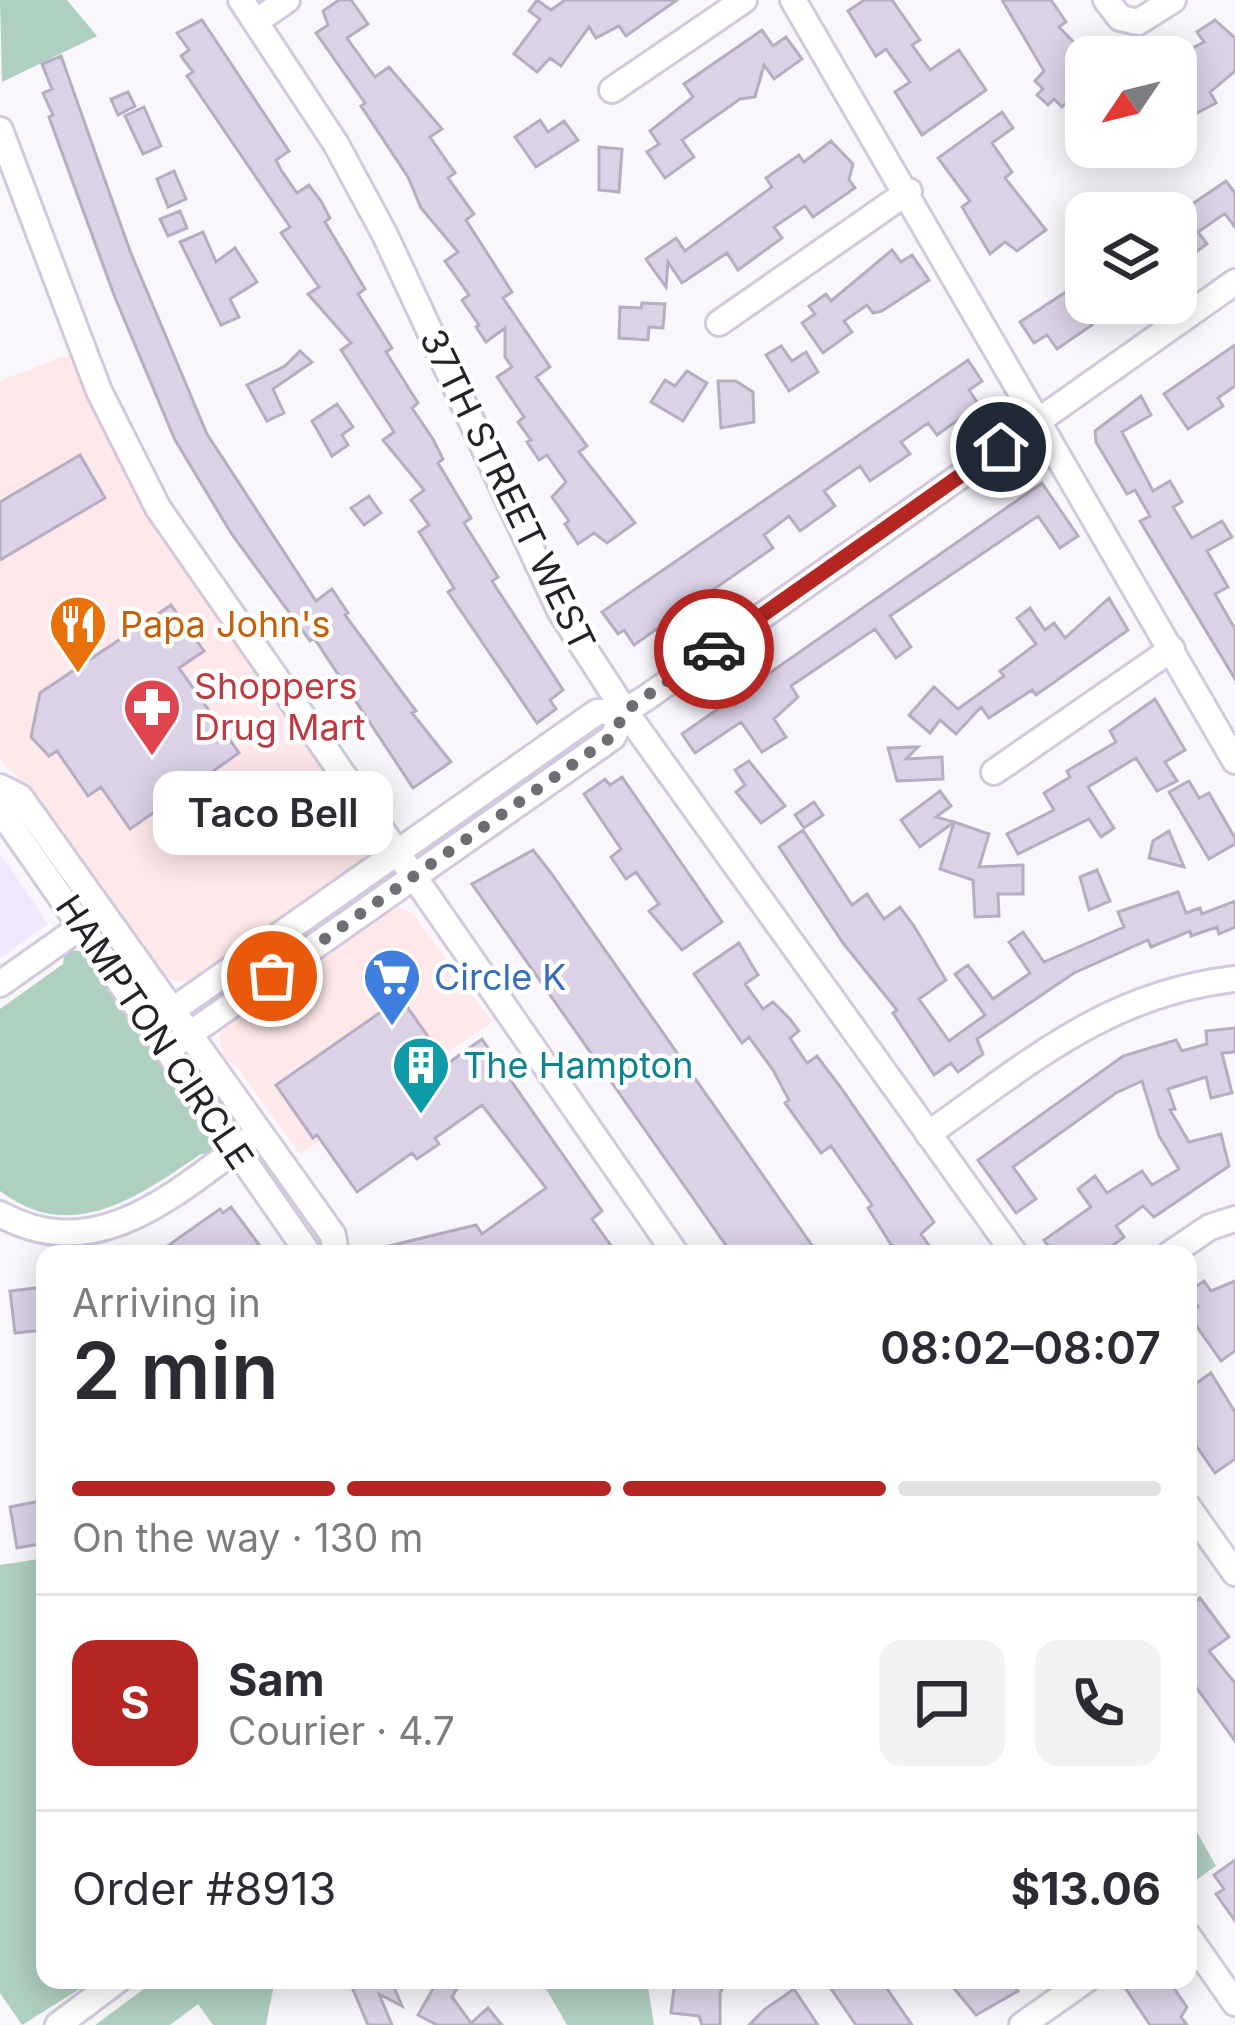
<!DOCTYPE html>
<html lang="en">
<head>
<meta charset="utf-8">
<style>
  :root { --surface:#fff; --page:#f2f2f3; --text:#2b2b33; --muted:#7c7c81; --line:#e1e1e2; --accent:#b52623 }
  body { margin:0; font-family:Inter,sans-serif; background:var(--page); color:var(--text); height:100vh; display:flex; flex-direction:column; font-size:45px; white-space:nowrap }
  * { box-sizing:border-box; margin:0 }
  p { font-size:39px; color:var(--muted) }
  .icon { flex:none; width:66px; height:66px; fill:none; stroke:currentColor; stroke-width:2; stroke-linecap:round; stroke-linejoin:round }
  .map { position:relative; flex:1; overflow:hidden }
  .side { position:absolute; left:36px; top:1245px; width:1161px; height:744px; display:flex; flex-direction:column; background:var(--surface); border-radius:24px; box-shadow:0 6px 30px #0003 }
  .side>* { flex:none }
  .needle { width:78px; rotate:235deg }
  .fabs { position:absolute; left:1065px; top:36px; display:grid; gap:24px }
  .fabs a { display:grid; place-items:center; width:132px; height:132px; border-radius:24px; background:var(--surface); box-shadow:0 6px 30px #0003; font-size:60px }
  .pin { position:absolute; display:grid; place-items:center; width:102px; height:102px; color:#fff; margin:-51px; border:6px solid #fff; border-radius:50%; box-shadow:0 3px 12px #0007 }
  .courier { position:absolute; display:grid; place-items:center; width:120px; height:120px; margin:-60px; border:9px solid #b52623; border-radius:50%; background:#fff; color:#222; box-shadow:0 3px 15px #0007 }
  .bubble { position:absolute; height:84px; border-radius:24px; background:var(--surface); box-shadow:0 6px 30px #0003; font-size:39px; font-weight:600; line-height:84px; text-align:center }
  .head em { font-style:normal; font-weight:600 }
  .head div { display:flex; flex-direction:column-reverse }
  .head { display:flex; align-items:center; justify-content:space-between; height:204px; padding:0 36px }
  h1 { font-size:78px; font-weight:600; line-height:90px }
  .bar { display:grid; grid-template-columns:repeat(4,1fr); gap:18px 12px; align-content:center; height:144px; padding:0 36px }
  .bar i { height:15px; border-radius:9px; background:var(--line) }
  .bar .on { background:var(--accent) }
  .bar p { grid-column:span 4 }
  .line { display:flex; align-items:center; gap:30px; padding:0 36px; border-top:3px solid var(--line) }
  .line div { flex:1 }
  .round { display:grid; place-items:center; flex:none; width:126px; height:126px; border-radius:24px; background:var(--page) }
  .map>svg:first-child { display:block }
  .commercial { fill:#fee8ea }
  .built { fill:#f1e7fe }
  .green { fill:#afcfc0 }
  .building { fill:#dbd2e7; stroke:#b5adc2; stroke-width:3 }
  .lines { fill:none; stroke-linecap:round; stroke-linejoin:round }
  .minor-casing { stroke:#d2c9de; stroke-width:30 }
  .minor { stroke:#fff; stroke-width:24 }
  .done { stroke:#6f6c73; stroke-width:12; stroke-dasharray:0 21.6 }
  .route { stroke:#b52623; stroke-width:15 }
  .labels { text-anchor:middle; stroke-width:9; stroke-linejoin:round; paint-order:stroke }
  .street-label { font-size:36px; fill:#252129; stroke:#fff }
  .food-label { font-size:36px; fill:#c56008; stroke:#fff; text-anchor:start }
  .health-label { font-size:36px; fill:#be3a42; stroke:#fff; text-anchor:start }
  .shop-label { font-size:36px; fill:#366cbe; stroke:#fff; text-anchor:start }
  .culture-label { font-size:36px; fill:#0d838f; stroke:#fff; text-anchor:start }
</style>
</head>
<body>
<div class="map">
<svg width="1235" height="2025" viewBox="0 0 1235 2025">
  <rect width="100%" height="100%" fill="#f9f7fc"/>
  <path class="commercial" d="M75 352 114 451 153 522 372 842 368 859 196 981 177 982 160 972 36 797 0 759V381Z
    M393 905 413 914 492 1022 300 1154 237 1067 223 1057 219 1036 230 1021Z"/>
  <path class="built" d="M0 853 48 924 0 958Z"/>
  <path class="green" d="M0 0H67L97 36 2 82Z
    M65 950 82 951 94 962 218 1140 215 1153 201 1154C139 1196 72 1246 0 1191V1009L63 964Z
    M45 1558V1980H94L22 2025 0 1993V1565Z
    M1188 1816 1216 1866 1188 1886Z
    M156 1980H275L266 2025H213L198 2004 170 2025H95Z
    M541 1980H647L654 2025H567Z"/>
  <path class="building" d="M339 0H351L368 24 347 38 375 77 389 67 442 129 430 137 455 173 448 178 474 214 466 220 512 292 503 298 550 367 536 377 587 446 579 452 635 523 607 543 594 533 578 544 565 524 569 521 552 497 566 482 547 455 539 460 527 442 531 440 518 422 524 417 497 377 512 367 505 357V328L486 342 476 327 479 325 462 300 469 295 445 261 458 252 421 208 408 177 361 106 365 103 316 33 328 25 323 11Z
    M537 0 551 10 565 0H677L626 36 619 26 596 38 589 27 561 66 550 58 537 72 514 54 540 19 529 11Z
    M864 0H892L920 40 912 45 930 70 959 50 986 90 922 135 895 92 910 82 886 49 876 56 848 11Z
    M1002 0H1051L1066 22 1059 27 1088 57 1074 74 1082 87 1062 107 1054 99 1048 105 1037 95 1043 89 1035 81 1044 71Z
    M202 20 289 151 276 160 281 170 297 193 309 185 321 201 330 218 325 222 365 289 358 294 392 348 386 352 418 403 412 408 433 439 443 459 438 463 471 518 464 523 498 577 492 581 563 690 550 700 556 709 537 723 448 592 454 588 419 532 429 525 411 500 424 490 383 440 394 432 341 350 351 343 308 294 319 287 281 233 290 227 187 76 193 72 181 56 189 50 177 33Z
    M1215 20 1235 38V71L1210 92 1216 103 1195 114 1176 80 1186 72 1177 56 1204 42 1197 32Z
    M762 30 773 46 786 37 802 59 774 79 764 65 755 97 740 99 682 140 694 157 665 178 647 152 659 144 650 131 693 97 684 84Z
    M61 56 130 251 207 434 316 601 332 589 348 613 345 615 416 711 412 713 451 762 413 788 314 638 310 641 231 533 175 440 114 295 49 117 53 115 43 93 52 89 42 64Z
    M128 92 135 106 118 115 111 99Z
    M144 107 161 146 143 154 125 116Z
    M1002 112 1013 128 992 143 1012 172 1005 178 1046 230 1017 251 1005 242 990 254 962 207 970 201 938 158Z
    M540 120 548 132 564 121 578 140 536 167 515 137Z
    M831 141 853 164 849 180 855 188 813 217 805 206 774 227 782 238 738 270 727 253 682 283 668 262 666 287 646 259 676 238 685 251 772 187 766 178 799 155 804 162Z
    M599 147 622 149 619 192 599 190Z
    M174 171 186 199 168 207 157 179Z
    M1226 181 1235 193V227L1225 214 1221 216 1198 232 1207 244 1190 256 1176 237V215Z
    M1137 195 1150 213H1113Z
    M180 211 187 228 168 236 160 219Z
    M203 232 216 262 235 248 257 282 230 299 239 317 221 325 180 242Z
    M892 250 901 262 912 255 929 280 882 311 873 313 867 305 844 321 852 332 823 353 802 323 815 314 809 306 826 294 831 301Z
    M1081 282 1086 289 1082 310 1092 325 1057 349 1047 335 1034 343 1020 322Z
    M642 303 665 304 663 328 649 327 648 340 619 338 620 307 641 308Z
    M1235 345V386L1218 398 1223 406 1188 429 1164 394Z
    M781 346 792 361 806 352 818 372 789 391 766 355Z
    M300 351 312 362 273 389 284 413 267 421 247 385 285 366Z
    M968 360 982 381 969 390 979 405 937 435 928 423 901 442 910 454 870 481 860 466 824 491 835 506 800 531 789 516 764 535 773 548 634 645 624 630 618 634 602 612Z
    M687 371 707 383 683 421 651 402 665 380 675 386Z
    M718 381H736L753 392 754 422 721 428Z
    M1141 396 1151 415 1122 432 1153 491 1170 481 1182 502 1173 507 1192 538 1222 521 1232 537 1207 551 1228 587 1215 594 1235 629V679L1140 521 1150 516 1135 490 1127 494 1096 442 1095 431Z
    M337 404 353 427 342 435 348 445 332 456 312 421Z
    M80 455 105 498 0 560V502Z
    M1042 483 1078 536 1060 548 1038 516 890 616 911 647 896 658 875 629 791 686 798 697 774 719 786 737 762 752 741 722 695 753 682 734Z
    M369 496 381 513 364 525 351 508Z
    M1109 598 1128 630 1036 695 1032 690 989 718 981 707 956 734 940 720 930 733 909 715 934 687 958 709 1004 676 1000 671 1036 644 1017 618 1030 608 1045 630 1054 623 1065 638Z
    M171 605 204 651 179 668 239 753 130 829 101 787 88 796 57 751 49 756 31 737 40 693Z
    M1155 699 1185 750 1165 762 1177 781 1157 791 1136 758 1088 787 1114 828 1101 837 1089 819 1018 854 1007 834 1054 810 1044 793 1070 777 1067 771 1116 742 1110 731Z
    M918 747 906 759 942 757 943 779 897 781 888 748Z
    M749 761 785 806 761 823 736 792 745 785 735 770Z
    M622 777 722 922 682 950 649 911 659 904 636 872 626 879 611 857 621 849 584 794 605 779 610 785Z
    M1189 781 1199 798 1209 793 1235 838V844L1209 859 1169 792Z
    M940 791 951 806 936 817 954 822 920 847 901 820Z
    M814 802 823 815 804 828 795 815Z
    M954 822 989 834 979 867 1023 865V894H998L999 916 975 917 973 880 940 869Z
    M803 830 852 905 867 894 884 919 900 907 914 926 946 980 919 999 949 1041 985 1015 955 974 968 965 993 999 1030 973 1009 942 1023 932 1044 962 1124 927 1118 912 1178 892 1186 913 1200 908 1202 914 1235 901V927L1219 934 1217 927 1191 936 1190 931 1151 947 1148 940 1074 973 977 1039 983 1054 958 1072 951 1063 934 1075 893 1013 897 1010 843 943 779 847Z
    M1169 831 1184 867 1149 858 1153 841Z
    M533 850 551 873 818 1254H732L688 1191 472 884Z
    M1097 870 1110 901 1089 910 1080 877Z
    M739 943 758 975 745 984 763 1009 773 1002 790 1019 799 1031 790 1038 807 1063 817 1056 841 1088 934 1222 921 1234 935 1254H897L868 1208 872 1205 831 1146 821 1153 785 1103 789 1100 773 1070 749 1037 742 1043 694 974Z
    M401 998 447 1064 482 1039 602 1211 592 1219 617 1254H386L385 1247 476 1225 482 1234 546 1188 482 1105 435 1138 439 1144 417 1159 412 1153 357 1192 317 1135 313 1138 276 1085Z
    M1235 1028V1052L1222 1053 1232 1093 1211 1098 1206 1077 1168 1089 1175 1109 1170 1110 1189 1142 1221 1134 1229 1166 1154 1217 1143 1206 1116 1226 1124 1237 1102 1254H1054L1044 1240 1091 1207 1078 1189 1095 1176 1107 1193 1142 1171 1152 1185 1179 1169 1159 1136 1142 1081 1116 1093 1013 1167 1036 1199 1016 1213 978 1160 1123 1056 1176 1040 1182 1051 1207 1044 1206 1031Z
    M231 1207 266 1254H156L220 1209 223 1213Z
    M1204 1281 1211 1291 1235 1281V1351L1221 1361 1188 1314 1198 1307 1188 1292Z
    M35 1288 45 1289V1330L15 1333 10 1291Z
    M1211 1373 1235 1412V1459L1215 1473 1188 1434V1389Z
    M45 1500V1543L17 1548 10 1507Z
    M1200 1598 1229 1637 1209 1651 1235 1683V1741L1188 1676V1607Z
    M1235 1860V1921L1216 1894 1224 1889 1214 1875Z
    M349 1980H391L402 2006 379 1994 392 2025H368Z
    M438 1980H462L452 1997 471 2023 488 2008 502 2025H437L418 2015Z
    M675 1980H727L720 1993V2025H702L699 2016 671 2013Z
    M825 1980H881L912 2025H856Z
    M947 1980H1010L1018 1991 976 2015Z
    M1120 1980H1168L1187 2007 1181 2017 1187 2025H1150Z
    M794 1989 818 2025H749L764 2010Z"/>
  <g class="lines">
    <g class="minor-casing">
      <path id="minor" d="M241 0 336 144 385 235 560 611 625 711 1015 1254
        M793 0 1235 761
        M1106 0 1120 18 1138 22 1173 0
        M257 21 287 0
        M612 90 744 0
        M0 130 99 391 158 508 676 1254
        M719 323 909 191
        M994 772 1172 649
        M0 787 20 797 333 1235 336 1254
        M0 810 309 1254
        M0 984 96 916
        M153 1024 597 712 625 711 646 698 1235 282
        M170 1048 613 737 625 711
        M928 1134C1031 1062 1106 994 1235 979
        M0 1214C95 1267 174 1195 248 1140
        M1170 1254 1210 1227 1235 1219
        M1188 1507 1235 1573
        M1188 1936 1235 2003
        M58 2025 118 1980
        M1022 2025 1086 1980"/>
    </g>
    <use href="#minor" class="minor"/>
  </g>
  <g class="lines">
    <path class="done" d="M272 976 613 736 625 711 714 649"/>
    <path class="route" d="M714 649 1001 447"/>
  </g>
  <defs>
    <g id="restaurant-pin" transform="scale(3)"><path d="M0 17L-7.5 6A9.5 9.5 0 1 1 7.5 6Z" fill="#e8710a" stroke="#fff"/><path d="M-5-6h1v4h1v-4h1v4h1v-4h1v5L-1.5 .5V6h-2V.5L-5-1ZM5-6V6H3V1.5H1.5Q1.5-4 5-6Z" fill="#fff"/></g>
    <g id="pharmacy-pin" transform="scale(3)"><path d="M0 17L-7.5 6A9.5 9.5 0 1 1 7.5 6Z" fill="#e0444e" stroke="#fff"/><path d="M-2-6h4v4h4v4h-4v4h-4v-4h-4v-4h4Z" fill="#fff"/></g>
    <g id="supermarket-pin" transform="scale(3)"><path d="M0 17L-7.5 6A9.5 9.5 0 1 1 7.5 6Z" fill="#3f7fe0" stroke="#fff"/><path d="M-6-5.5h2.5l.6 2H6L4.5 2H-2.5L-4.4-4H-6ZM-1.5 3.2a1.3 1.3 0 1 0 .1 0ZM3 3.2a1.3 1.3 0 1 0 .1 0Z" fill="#fff"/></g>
    <g id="building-pin" transform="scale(3)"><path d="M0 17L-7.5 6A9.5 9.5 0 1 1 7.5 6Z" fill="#0f9aa8" stroke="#fff"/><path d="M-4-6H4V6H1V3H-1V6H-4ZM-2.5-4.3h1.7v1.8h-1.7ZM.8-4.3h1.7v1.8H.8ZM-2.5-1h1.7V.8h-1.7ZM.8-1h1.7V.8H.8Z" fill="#fff"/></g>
  </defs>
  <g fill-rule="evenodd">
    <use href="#restaurant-pin" x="78" y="624"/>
    <use href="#pharmacy-pin" x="152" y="707"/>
    <use href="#supermarket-pin" x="392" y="977"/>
    <use href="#building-pin" x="421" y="1065"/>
  </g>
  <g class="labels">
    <g class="street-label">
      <text transform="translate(508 490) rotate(64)" y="13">37TH STREET WEST</text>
      <text transform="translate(155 1032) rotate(56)" y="13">HAMPTON CIRCLE</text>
    </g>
    <g class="food-label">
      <text x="120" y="637">Papa John's</text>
    </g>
    <g class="health-label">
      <text x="194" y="699">Shoppers<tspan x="194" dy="41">Drug Mart</tspan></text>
    </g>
    <g class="shop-label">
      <text x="434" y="990">Circle K</text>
    </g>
    <g class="culture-label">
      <text x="463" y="1078">The Hampton</text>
    </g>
  </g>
</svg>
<div class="fabs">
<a><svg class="needle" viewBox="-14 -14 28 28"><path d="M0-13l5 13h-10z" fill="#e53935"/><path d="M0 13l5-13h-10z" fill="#7c7c81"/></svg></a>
<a><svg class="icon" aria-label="layers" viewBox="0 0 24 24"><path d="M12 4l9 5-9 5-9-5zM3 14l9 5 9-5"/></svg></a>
</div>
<div class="pin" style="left:272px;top:976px;background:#ea580c"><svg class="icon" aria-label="bag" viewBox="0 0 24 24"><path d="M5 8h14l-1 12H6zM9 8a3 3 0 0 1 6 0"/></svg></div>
<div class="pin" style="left:1001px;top:447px;background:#1f2937"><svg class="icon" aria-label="home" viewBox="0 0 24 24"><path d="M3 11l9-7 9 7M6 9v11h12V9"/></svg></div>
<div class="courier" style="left:714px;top:649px"><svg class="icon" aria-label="car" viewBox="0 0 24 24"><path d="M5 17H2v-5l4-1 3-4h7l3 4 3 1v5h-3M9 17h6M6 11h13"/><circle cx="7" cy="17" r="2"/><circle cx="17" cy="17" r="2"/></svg></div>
<div class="bubble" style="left:153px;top:771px;width:240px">Taco Bell</div>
<section class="side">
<div class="head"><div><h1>2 min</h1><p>Arriving in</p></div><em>08:02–08:07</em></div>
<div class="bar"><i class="on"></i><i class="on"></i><i class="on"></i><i></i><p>On the way · 130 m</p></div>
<div class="line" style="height:216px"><b class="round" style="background:var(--accent);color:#fff">S</b><div><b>Sam</b><p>Courier · 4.7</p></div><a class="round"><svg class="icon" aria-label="chat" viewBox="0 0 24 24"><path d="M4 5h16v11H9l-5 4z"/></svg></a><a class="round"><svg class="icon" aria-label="phone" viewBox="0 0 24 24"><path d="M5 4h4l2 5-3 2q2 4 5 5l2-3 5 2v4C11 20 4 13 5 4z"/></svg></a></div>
<div class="line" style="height:156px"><div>Order #8913</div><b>$13.06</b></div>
</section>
</div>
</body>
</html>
